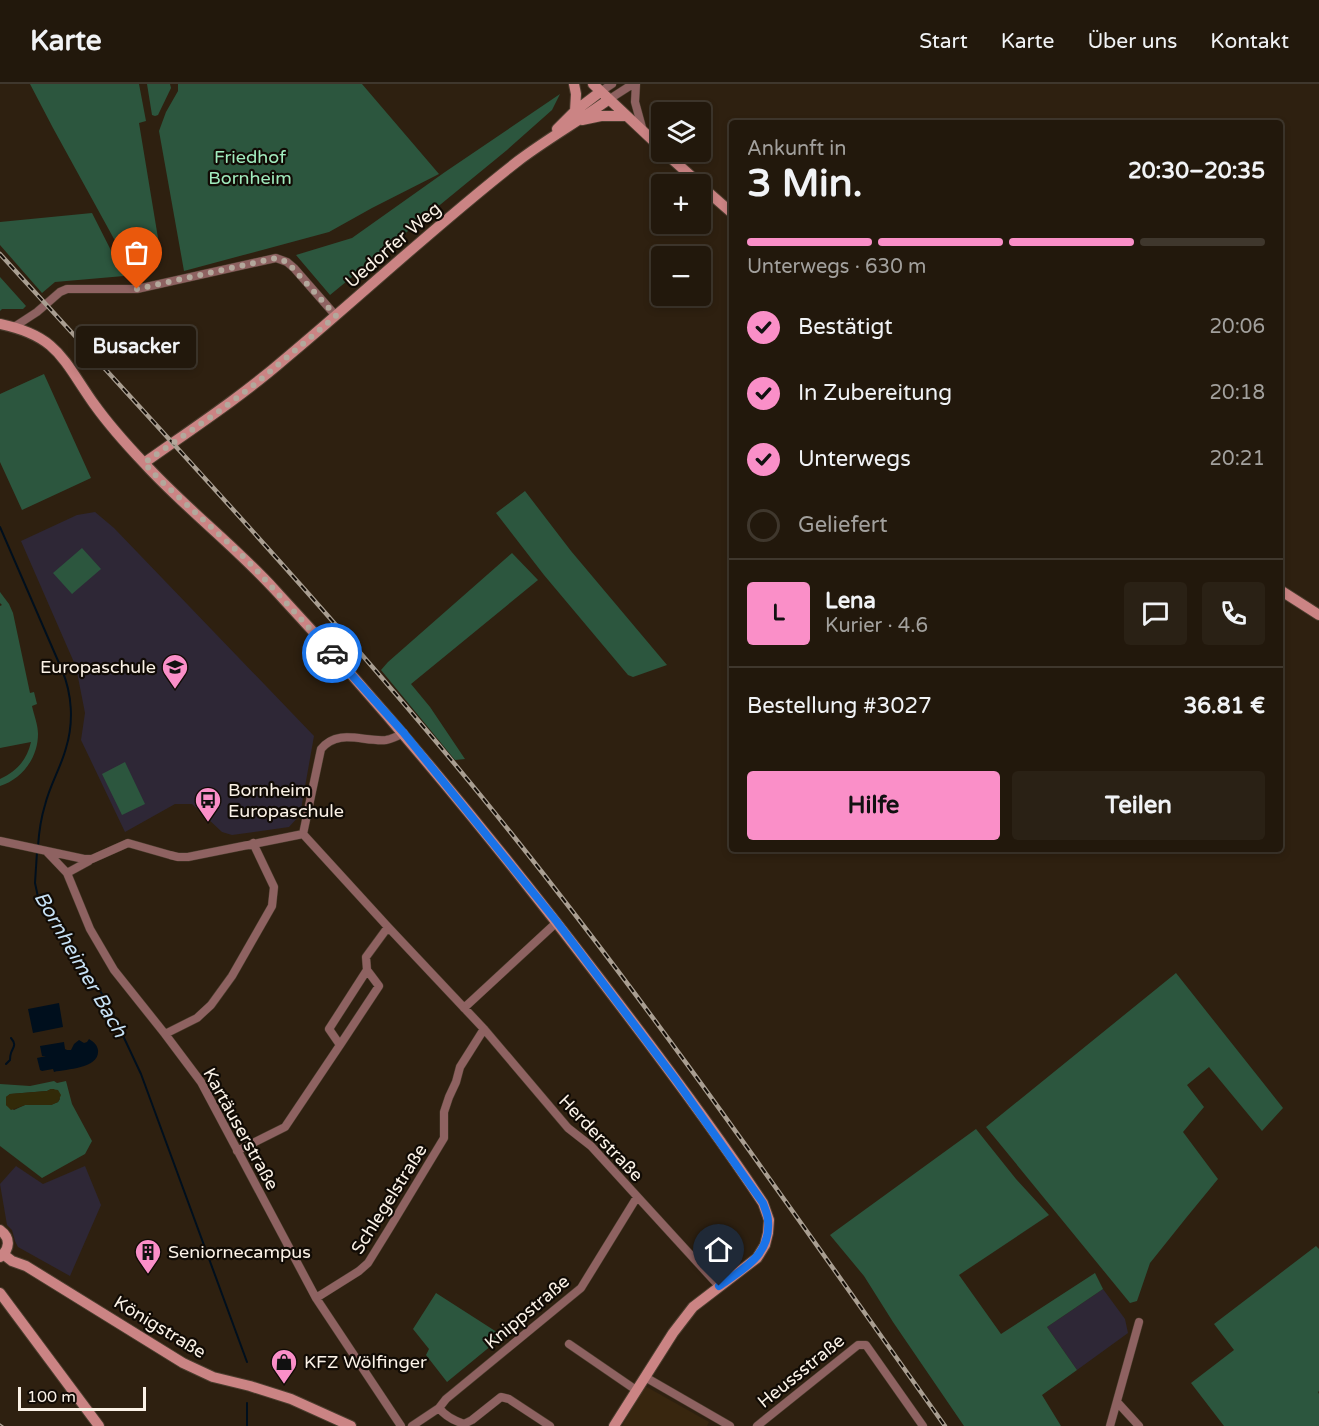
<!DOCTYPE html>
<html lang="de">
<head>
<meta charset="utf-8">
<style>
  :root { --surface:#22180c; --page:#2a2115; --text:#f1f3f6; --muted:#a2a09d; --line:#3f372d; --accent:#fa8fc8 }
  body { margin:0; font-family:"Varela Round",sans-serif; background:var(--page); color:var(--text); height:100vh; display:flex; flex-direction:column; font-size:22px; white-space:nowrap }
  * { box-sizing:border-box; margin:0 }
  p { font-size:20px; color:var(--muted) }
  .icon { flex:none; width:33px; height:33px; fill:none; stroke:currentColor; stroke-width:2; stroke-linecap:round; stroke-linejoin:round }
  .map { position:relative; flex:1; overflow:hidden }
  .side { position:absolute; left:729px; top:36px; width:554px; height:732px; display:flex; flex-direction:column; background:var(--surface); border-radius:6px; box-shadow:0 3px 9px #0003,0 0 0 2px var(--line) }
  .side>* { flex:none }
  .fabs { position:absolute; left:651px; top:18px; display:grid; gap:12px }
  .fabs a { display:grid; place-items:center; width:60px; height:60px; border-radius:6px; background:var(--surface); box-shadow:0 3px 9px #0003,0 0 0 2px var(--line); font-size:30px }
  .scale { position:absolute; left:18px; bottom:15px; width:128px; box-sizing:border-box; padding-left:6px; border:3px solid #fbf2e7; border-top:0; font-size:16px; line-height:21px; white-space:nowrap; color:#fbf2e7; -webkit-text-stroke:4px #110b05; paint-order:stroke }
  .pin { position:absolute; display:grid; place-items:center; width:51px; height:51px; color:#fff; margin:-62px -26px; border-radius:50% 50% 50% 0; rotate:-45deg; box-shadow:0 0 6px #0007 }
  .pin .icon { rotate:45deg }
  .courier { position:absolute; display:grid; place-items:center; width:60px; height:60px; margin:-30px; border:4px solid #1a73e8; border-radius:50%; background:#fff; color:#222; box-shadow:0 2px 8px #0007 }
  .bubble { position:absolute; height:42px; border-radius:6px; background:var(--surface); box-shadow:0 3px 9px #0003,0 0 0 2px var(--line); font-size:20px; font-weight:700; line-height:42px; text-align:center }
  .overview em { font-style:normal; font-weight:700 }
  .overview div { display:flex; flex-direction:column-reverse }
  .overview { display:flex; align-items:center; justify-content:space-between; height:102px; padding:0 18px }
  h1 { font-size:39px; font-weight:700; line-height:45px }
  .bar { display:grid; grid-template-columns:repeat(4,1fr); gap:9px 6px; align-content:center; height:72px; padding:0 18px }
  .bar i { height:8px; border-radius:4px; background:var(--line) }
  .bar .current { background:var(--accent) }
  .bar p { grid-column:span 4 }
  .line { display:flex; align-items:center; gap:15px; padding:0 18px; border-top:2px solid var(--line) }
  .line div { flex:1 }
  .round { display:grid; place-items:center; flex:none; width:63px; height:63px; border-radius:6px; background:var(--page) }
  ol { padding:0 18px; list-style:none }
  li { display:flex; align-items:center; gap:18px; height:66px }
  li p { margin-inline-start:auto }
  li .icon { padding:6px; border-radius:50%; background:var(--accent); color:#111; stroke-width:4 }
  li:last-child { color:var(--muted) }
  li i { width:33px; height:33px; border:3px solid var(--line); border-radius:50% }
  .cta { display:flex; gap:12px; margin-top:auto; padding:12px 18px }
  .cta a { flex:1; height:69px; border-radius:6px; background:var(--accent); color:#111; font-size:24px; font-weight:700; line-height:69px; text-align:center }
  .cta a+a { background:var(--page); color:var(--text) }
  header { display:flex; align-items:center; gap:36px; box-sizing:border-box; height:84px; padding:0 30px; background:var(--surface); border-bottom:2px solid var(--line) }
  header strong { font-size:28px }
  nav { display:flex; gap:33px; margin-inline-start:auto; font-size:21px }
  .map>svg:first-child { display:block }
  .built { fill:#38260f }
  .education { fill:#2e2736 }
  .green { fill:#2c563e; fill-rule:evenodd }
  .sand { fill:#322a09 }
  .water { fill:#000f1d }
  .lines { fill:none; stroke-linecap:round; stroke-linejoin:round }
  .stream { stroke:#000f1d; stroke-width:2 }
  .street-casing { stroke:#4b3d2e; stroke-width:9 }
  .secondary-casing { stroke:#4b3d2e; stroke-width:12 }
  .street { stroke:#8e6261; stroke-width:8 }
  .secondary { stroke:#cb8484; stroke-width:10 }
  .tram { stroke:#a99e91; stroke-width:1.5 }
  .rail-casing { stroke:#a99e91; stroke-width:4.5 }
  .rail { stroke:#110b05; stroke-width:2; stroke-dasharray:7; stroke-linecap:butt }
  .done { stroke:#b3a89c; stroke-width:6; stroke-dasharray:0 10.8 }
  .route { stroke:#1a73e8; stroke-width:8 }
  .labels { text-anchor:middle; stroke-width:4.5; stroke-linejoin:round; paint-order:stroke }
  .park-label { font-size:18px; fill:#a1ecbe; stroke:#110b05 }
  .street-label { font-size:18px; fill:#fbf2e7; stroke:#110b05 }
  .poi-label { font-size:18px; fill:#fbf2e7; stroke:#110b05; text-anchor:start }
  .water-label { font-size:20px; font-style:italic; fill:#c7e1f5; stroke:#110b05 }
</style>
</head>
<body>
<header>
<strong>Karte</strong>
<nav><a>Start</a><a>Karte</a><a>Über uns</a><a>Kontakt</a></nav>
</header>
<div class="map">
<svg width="1319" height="1342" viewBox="0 0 1319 1342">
  <rect width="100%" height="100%" fill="#2e2010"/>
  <path class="built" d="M645 1302 709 1338 707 1342H622Z"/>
  <path class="education" d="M95 428 114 444 314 652 300 731 289 743 232 751 222 748 192 720H175L125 748 81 656 85 629 76 583 21 457 77 431Z
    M16 1082 43 1100 85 1082 101 1121 70 1192 18 1163 15 1157 12 1146 7 1141 0 1100Z
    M1103 1205 1125 1235 1128 1249 1077 1286 1047 1243Z"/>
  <path class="green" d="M30 0H139L146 37 139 39 159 160C160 170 152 185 140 186 138 187 132 185 130 184L53 44Z
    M147 0H170L171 4 158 31 155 32 152 31Z
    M178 0H362L439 90 372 124 329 148 184 187 159 47 166 28 178 7Z
    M560 10 552 26 507 66 330 211 296 171 352 154 445 88Z
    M92 129 124 192 55 198 42 209 0 161V138Z
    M0 193 26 222 23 225H2L0 227Z
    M44 290 91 394 22 426 0 378V310Z
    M525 407 571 467 667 581 633 593 628 591 544 491 496 429Z
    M82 464 101 485 72 510 53 489Z
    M512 469 538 496 411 600 430 623 465 675 455 676 381 586 388 578Z
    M0 508 9 520 13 529 30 609 34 608 37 620 32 622C34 631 38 641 38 650 38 674 22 695 0 702V695C17 687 27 676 31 658L0 664V522L2 521 0 519Z
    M125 678 145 720 122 731 102 690Z
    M1176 889 1283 1024 1262 1047 1209 983 1187 1001 1204 1023 1183 1048 1218 1095 1186 1134 1150 1179 1137 1217 1130 1219 986 1043Z
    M54 997 57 999 66 997 72 1020 92 1057 85 1070 42 1094 0 1062V1000L30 1002ZM51 1005H54L60 1015 58 1018 51 1021H25L14 1026 6 1021V1013L10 1010 47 1007Z
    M976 1045 1016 1095 1049 1131 959 1191 1001 1250 1095 1189 1103 1205 1047 1243 1077 1286 1042 1311 1061 1342H964L893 1238 864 1192 830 1151Z
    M1316 1162 1319 1165V1307L1318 1308 1319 1310V1342H1224L1191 1299 1234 1266 1214 1240Z
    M436 1209 503 1252 447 1298 426 1271 429 1265 413 1245Z"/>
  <path class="sand" d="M51 1005 58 1006 61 1011 58 1018 51 1021H25L11 1026 6 1021V1013L10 1010 47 1007Z"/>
  <path class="water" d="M59 919 63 943 33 949 28 925Z
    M89 955C94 958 97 961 98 966 100 985 67 985 54 988L53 985 42 987 40 986 37 974 46 972H42L40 962 64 958 65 965 67 966H71L74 960 79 956 84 959 87 958Z"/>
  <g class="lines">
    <path class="stream" d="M0 443 62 586C72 610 74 638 66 664 61 683 50 701 45 721 41 734 39 748 38 762
      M37 768 35 799 38 813 90 889 110 924 141 990 247 1278
      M6 980 10 976C10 974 10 972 11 969 13 963 17 961 11 954
      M247 1319V1342"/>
    <g class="street-casing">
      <path id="street" d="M636 0 635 18 643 47
        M600 8 612 0
        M608 16 633 0
        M14 243 37 228 60 208 67 205H137L276 174 287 178 294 184 336 232
        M303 750 388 843 484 945 568 1044 591 1062 719 1202
        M303 750 321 665C338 644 363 658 386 656 392 655 398 652 404 649
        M0 757 84 775H92L128 759 170 771 178 773H188L303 750
        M47 768 67 789 90 845 114 886 165 950 201 998 316 1214 401 1342
        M67 789 89 777
        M464 924 557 838
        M165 950 197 934 211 921 232 892 272 822 274 803 253 759
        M340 961 379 902 367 886
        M237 1067 285 1043 340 961 329 945 367 886 366 873 388 843
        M316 1214 359 1187 368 1179 389 1145 444 1054V1028L449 1013 456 998 460 983 484 945
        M569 1260 636 1306
        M645 1293 730 1342
        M1118 1319 1139 1342
        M439 1324C445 1332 455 1337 464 1340L472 1336 501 1313 509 1315 550 1342
        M412 1342 439 1324 446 1315 581 1204 637 1113
        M757 1342 858 1261H866L923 1342
        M1110 1342 1139 1238"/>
    </g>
    <g class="secondary-casing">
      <path id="secondary" d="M574 0 576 10 575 27
        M593 0 662 65
        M582 36 601 32H625
        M557 45 575 27 600 8
        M664 68 700 100
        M700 101 732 129
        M0 240C58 252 63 276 94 320 109 341 126 360 144 379 185 424 234 461 275 506 390 630 497 760 600 895 656 968 712 1042 763 1119L769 1136 768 1149 765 1161 757 1174 693 1223 673 1249 614 1342
        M144 379C192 345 241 313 286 274 364 209 438 139 518 77 547 55 579 37 608 16
        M1280 506 1319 531
        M0 1146C11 1154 10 1165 0 1173
        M3 1170 12 1177 26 1182 183 1279 213 1293 250 1302 291 1315 351 1342
        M0 1209 99 1342"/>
    </g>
    <use href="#street" class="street"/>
    <use href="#secondary" class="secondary"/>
    <path class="tram" d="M0 1340 3 1342"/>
    <g class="rail-casing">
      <path id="rail" d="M0 170C173 360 350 548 511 749 664 940 803 1143 945 1342"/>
    </g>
    <use href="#rail" class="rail"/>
  </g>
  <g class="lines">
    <path class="done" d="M137 205 276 174 287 178 336 232 254 301 218 328 144 379 159 395 248 477 332 569"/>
    <path class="route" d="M332 569 403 648 557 838 676 996 763 1119C765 1125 768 1131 768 1137 771 1171 743 1185 719 1202"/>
  </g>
  <defs>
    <g id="school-pin" transform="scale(1.35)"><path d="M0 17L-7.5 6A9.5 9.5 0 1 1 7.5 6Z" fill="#fa8fc8" stroke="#110b05"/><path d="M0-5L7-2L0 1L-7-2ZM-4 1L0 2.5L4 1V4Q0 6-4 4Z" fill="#111"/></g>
    <g id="bus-pin" transform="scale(1.35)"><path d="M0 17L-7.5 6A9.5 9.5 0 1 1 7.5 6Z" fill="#fa8fc8" stroke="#110b05"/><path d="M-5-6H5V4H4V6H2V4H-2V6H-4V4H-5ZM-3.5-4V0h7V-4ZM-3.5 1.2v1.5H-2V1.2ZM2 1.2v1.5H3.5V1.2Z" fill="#111"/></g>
    <g id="building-pin" transform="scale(1.35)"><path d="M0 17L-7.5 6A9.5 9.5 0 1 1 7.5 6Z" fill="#fa8fc8" stroke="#110b05"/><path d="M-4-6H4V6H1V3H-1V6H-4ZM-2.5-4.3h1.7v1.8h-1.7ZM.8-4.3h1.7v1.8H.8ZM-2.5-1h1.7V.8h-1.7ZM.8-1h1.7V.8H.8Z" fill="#111"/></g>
    <g id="shop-pin" transform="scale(1.35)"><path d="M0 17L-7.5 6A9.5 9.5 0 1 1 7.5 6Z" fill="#fa8fc8" stroke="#110b05"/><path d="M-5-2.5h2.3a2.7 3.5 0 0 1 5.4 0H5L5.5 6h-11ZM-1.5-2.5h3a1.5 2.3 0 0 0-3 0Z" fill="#111"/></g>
  </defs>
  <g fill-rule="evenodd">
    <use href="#school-pin" x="175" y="583"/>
    <use href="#bus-pin" x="208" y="716"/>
    <use href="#building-pin" x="148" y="1168"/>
    <use href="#shop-pin" x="284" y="1278"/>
  </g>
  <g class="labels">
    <g class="park-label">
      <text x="250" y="79">Friedhof<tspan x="250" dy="21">Bornheim</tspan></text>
    </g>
    <g class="street-label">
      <text transform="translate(393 161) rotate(-41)" y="6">Uedorfer Weg</text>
      <text transform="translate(241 1045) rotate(61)" y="6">Kartäuserstraße</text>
      <text transform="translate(601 1054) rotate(46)" y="6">Herderstraße</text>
      <text transform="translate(389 1115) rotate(-58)" y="6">Schlegelstraße</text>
      <text transform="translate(527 1228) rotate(-40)" y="6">Knippstraße</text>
      <text transform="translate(160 1243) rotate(31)" y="6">Königstraße</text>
      <text transform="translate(801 1287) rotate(-39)" y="6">Heussstraße</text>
    </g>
    <g class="poi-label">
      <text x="156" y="589" text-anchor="end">Europaschule</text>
      <text x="228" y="712">Bornheim<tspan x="228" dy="21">Europaschule</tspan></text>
      <text x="168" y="1174">Seniornecampus</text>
      <text x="304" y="1284">KFZ Wölfinger</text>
    </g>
    <g class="water-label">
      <text transform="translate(81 880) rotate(60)" y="7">Bornheimer Bach</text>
    </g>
  </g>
</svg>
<div class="fabs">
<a><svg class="icon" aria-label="layers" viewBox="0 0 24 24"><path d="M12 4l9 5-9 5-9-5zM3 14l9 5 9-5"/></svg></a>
<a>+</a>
<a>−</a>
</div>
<div class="scale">100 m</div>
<div class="pin" style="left:137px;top:205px;background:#ea580c"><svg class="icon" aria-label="bag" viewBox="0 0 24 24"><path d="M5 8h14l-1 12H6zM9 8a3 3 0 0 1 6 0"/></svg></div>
<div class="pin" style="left:719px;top:1202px;background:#1f2937"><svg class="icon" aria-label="home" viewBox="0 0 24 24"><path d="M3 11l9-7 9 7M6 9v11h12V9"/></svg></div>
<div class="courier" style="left:332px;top:569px"><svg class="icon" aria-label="car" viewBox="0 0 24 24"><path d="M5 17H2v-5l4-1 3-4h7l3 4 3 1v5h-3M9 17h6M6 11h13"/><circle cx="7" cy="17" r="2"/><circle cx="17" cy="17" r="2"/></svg></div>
<div class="bubble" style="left:76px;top:242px;width:120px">Busacker</div>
<section class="side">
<div class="overview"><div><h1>3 Min.</h1><p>Ankunft in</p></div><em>20:30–20:35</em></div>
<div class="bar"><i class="current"></i><i class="current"></i><i class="current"></i><i></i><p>Unterwegs · 630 m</p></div>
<ol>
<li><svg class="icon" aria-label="check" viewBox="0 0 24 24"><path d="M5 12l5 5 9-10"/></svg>Bestätigt<p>20:06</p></li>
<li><svg class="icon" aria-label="check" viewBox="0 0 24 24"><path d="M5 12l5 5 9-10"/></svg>In Zubereitung<p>20:18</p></li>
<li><svg class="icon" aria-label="check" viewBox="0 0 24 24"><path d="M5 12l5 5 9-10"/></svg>Unterwegs<p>20:21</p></li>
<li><i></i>Geliefert</li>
</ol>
<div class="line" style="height:108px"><b class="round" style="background:var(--accent);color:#111">L</b><div><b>Lena</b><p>Kurier · 4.6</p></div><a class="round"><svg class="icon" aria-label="chat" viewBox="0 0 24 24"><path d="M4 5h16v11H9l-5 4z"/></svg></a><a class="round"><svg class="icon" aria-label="phone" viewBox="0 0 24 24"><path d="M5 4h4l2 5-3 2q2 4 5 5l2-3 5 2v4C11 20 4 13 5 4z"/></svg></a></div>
<div class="line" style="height:78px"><div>Bestellung #3027</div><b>36.81 €</b></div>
<div class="cta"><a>Hilfe</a><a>Teilen</a></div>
</section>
</div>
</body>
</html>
